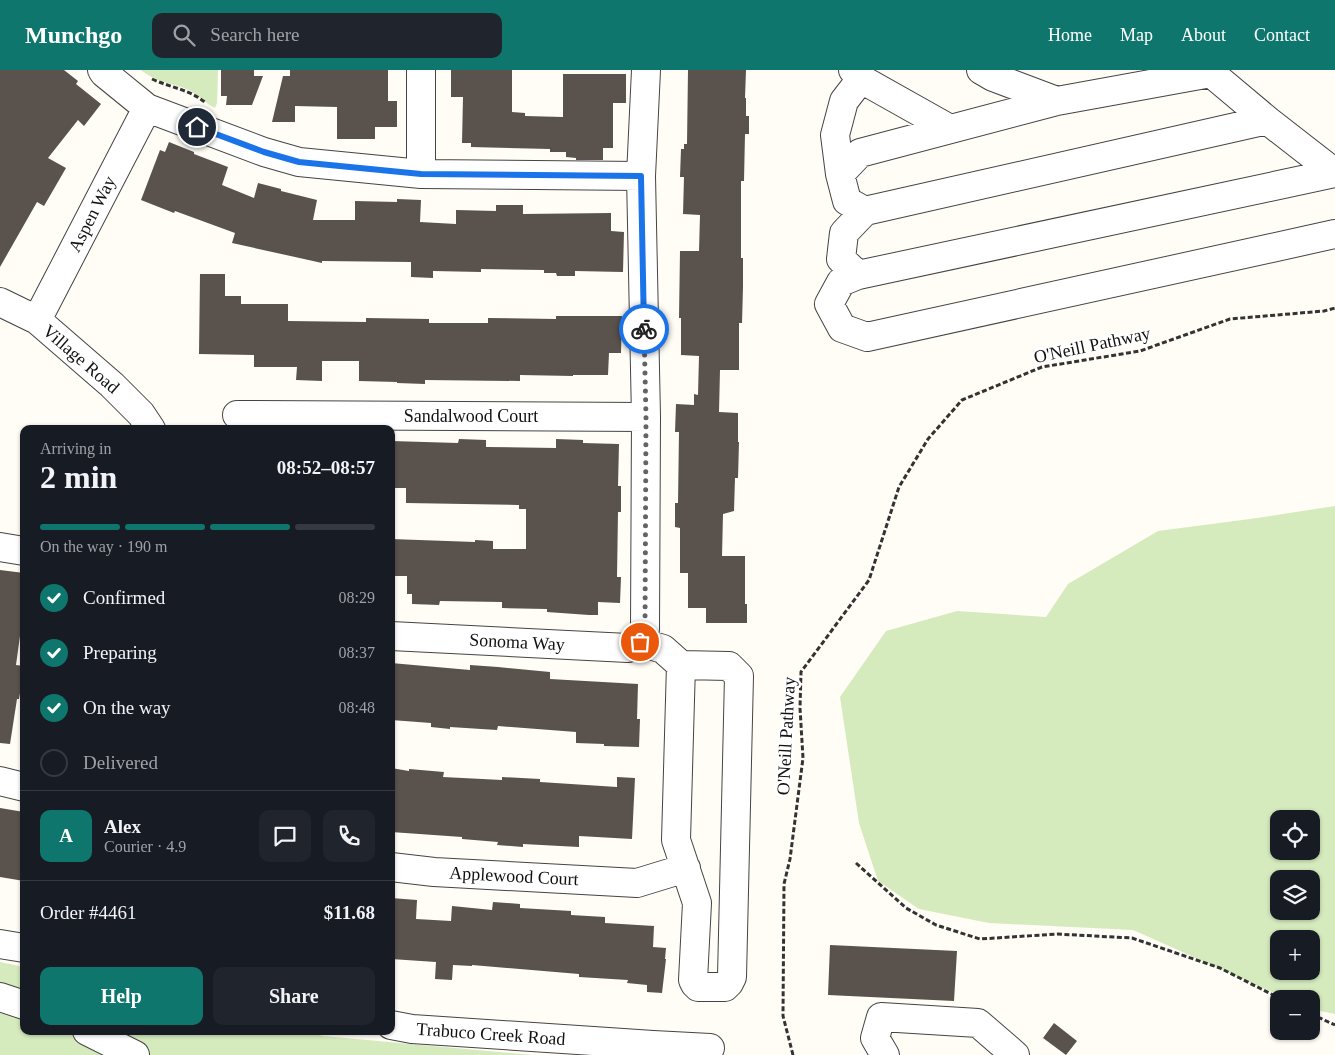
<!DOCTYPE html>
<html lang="en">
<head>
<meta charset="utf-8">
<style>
  :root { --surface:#171b24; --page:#20242c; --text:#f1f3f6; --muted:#9ea1a6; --line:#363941; --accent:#0f766e }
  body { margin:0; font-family:"Times New Roman",serif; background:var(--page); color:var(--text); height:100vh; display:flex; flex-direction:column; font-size:19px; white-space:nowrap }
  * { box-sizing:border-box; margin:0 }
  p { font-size:16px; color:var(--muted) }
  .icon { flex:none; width:28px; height:28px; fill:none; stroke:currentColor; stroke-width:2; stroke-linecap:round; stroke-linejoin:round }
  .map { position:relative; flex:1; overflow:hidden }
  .panel { position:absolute; left:20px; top:355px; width:375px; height:610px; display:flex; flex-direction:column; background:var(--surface); border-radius:10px; box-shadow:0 1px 4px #0004 }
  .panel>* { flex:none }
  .tools { position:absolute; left:1270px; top:740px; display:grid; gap:10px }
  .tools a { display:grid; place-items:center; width:50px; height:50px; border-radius:10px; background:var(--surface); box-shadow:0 1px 4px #0004; font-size:25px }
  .pin { position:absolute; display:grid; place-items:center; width:42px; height:42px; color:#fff; margin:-21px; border:2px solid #fff; border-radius:50%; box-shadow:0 1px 5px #0007 }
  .courier { position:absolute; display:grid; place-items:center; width:50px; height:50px; margin:-25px; border:4px solid #1a73e8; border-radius:50%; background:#fff; color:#222; box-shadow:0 1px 6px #0007 }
  .summary em { font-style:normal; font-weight:600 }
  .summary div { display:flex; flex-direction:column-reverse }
  .summary { display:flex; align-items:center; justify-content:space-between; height:85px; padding:0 20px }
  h1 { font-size:32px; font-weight:600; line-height:38px }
  .bar { display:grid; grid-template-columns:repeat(4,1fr); gap:8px 5px; align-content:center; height:60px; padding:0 20px }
  .bar i { height:6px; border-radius:4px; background:var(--line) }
  .bar .active { background:var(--accent) }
  .bar p { grid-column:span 4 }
  .line { display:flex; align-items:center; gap:12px; padding:0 20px; border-top:1px solid var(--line) }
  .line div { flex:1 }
  .round { display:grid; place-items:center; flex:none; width:52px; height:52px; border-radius:10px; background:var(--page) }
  ol { padding:0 20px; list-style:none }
  li { display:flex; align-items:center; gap:15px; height:55px }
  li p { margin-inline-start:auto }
  li .icon { padding:5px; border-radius:50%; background:var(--accent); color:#fff; stroke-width:4 }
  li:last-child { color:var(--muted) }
  li i { width:28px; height:28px; border:2px solid var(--line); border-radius:50% }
  .action { display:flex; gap:10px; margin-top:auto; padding:10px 20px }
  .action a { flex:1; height:58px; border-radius:10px; background:var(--accent); color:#fff; font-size:20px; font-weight:600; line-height:58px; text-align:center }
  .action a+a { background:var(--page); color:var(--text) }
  header { display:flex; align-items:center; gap:30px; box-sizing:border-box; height:70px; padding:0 25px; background:var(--accent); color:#fff }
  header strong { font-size:24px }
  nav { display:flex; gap:28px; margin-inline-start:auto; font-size:18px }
  .search { width:350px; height:45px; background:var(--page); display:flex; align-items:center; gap:12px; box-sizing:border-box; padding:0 18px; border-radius:10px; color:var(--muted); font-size:19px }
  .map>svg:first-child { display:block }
  .green { fill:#d5ebbd; fill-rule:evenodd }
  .building { fill:#5a524d }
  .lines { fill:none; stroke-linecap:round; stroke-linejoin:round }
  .minor-casing { stroke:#444; stroke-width:30 }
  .path { stroke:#333; stroke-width:3; stroke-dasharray:5 2.5; stroke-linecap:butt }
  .minor { stroke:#fff; stroke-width:28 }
  .done { stroke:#646461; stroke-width:5; stroke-dasharray:0 9 }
  .route { stroke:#1a73e8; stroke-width:6 }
  .labels { text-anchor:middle; stroke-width:5; stroke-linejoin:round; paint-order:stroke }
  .street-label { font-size:18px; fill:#111; stroke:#fff }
</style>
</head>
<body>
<header>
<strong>Munchgo</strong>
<div class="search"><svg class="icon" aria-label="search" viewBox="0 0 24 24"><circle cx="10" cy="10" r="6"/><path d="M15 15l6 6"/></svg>Search here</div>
<nav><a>Home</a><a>Map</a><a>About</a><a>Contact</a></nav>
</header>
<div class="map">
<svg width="1335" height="985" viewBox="0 0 1335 985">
  <rect width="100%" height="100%" fill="#fffdf5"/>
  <path class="green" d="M141 0H218L217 33 215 38C206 34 198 25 189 20 172 13 155 12 141 0Z
    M1335 436V944L1311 939V929H1288L1133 860 989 853 919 839 878 811 859 753 840 627 886 561 957 541 1046 547 1068 514 1158 461 1250 449ZM1279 749H1311V781H1279ZM1279 809H1311V841H1279ZM1279 869H1311V901H1279Z
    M0 892 24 897V961H304L323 966 533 985H0Z"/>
  <path class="building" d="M0 0H64L78 11 76 14 101 34 84 56 78 50 48 88 66 98 44 136 37 132 0 197Z
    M221 0H254V6H263L252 35H226L227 26H221Z
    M290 0H388V31H397V57H375V69H337V37L295 36V52H272L283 6H290Z
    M451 0H512V42L525 43V46L563 47V4H626V33H613V78H603V90H576V88L566 87V82H550V79L471 77V73H462L463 27H451Z
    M688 0H746L745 28H746V46H749V64H745L744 111H741V188H743V217L742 253H739V300H720L719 342 738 343V372H739L738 408H735L734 441 723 444 722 486H745V534H747V553H706V538H688V503H680V458L675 457V433H678L679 362H675L676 334 694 335V324L698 325 699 286 681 285V248H679L680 181H699L700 145 683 144 684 107H680L681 79H684V74H687Z
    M169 72 194 82V84L228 97 222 115 254 128 258 113 281 119V121L317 130 313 150H355V131L397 132V129L421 130 420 152 456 154V140L496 141V135H523V144L611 143V161L624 162 623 202 575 201V206H557L556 203H544V200L481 199V202L433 201V208L411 207V192L322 191V193L232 173 235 163 175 141 174 143 141 130 160 80 165 82Z
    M200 204H225V226H241V234H288V251L366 252V248L429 249V253H488V248L556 249V246H622L621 283H609L608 305H573V306L520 305V311L425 310V314L397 313V312L359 311V291H322V311L296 310 297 297H254V285L199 284Z
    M459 369 486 370V377L556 378V369L583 370V373L619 374 618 416H621V442H618L617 507H621L620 533 598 532V545H589L547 542V539L502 538V532L440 531 439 535 412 534V524H407V506H391V469L475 472V470L493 471V479H526V439H519V435L406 433V418H391V371L458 373Z
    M0 500 24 503V526L21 543 23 544 16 595 24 596V599L19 629H17L10 674 0 673Z
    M391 593 470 600V595L498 597 550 602V609L638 614 637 649H640L639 677 604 676V674L576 673V662L498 656 497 660 450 657V659L431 657V653L391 650Z
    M391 698 409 701V699L444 702 443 707 502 710V707L540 709V712L617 717V707L635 708 632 769 579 766V777L523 774V777L497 775 498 772 462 769V767L391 762Z
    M0 738 24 742V811L0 807Z
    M391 828 417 830 416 849 451 851 452 836 492 840 493 832 520 834V838L571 841V845L605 847V853L654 856 653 877 666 878 665 889H666L662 923 647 922V915L627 913 628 910 579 907V904L472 895V896L453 895 452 910 435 909 436 892 391 889Z
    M830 875 957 881 954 931 828 925Z
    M1054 953 1077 971 1066 985 1043 968Z"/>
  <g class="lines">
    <g class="minor-casing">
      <path id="minor" d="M102 0 104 3 147 38 264 82 299 92 421 104 641 106
        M421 0V104
        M853 0 861 9 950 59
        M981 0 993 7 1057 31
        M1335 103 858 205 841 212 829 234 842 258 867 267 1335 164
        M840 104 835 65 844 31 861 9
        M865 141 847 131 840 104 860 83 1057 31 1211 3 1267 50 1335 103
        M858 205 841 189 844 163 865 141 1267 50
        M0 232 37 250 112 315 141 344 151 359
        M37 250 147 38
        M237 345 646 347
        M0 477 24 481
        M391 566 628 578 640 572
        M640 572 663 579 681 595 729 596 739 606 732 907 729 913 725 917H698L695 914 693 910 697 833 676 770 681 595
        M640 572 645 559 646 347 641 106 646 0
        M0 711 24 717
        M391 797 434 802 637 813 686 798
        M0 874 24 878
        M0 927 24 935
        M391 955 412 959 653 975 710 978
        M87 961 135 985
        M885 985 875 968 881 947 978 953 1015 985"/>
    </g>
    <path class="path" d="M152 9C171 18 189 19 206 33
      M856 793 906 838 936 855 980 869 1057 864 1132 868 1220 898 1281 929
      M1311 944 1335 955
      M793 985 783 946 784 814 790 789 803 688 800 638 801 602 869 510 899 417 928 369 962 330 1042 297 1140 281 1230 249 1324 241 1335 238"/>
    <use href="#minor" class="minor"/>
  </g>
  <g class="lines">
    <path class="done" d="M640 572 645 558 646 347 644 259"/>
    <path class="route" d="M197 57 264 82 299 92 421 104 641 106 644 259"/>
  </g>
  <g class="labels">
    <g class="street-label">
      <text transform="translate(92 144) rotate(-63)" y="6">Aspen Way</text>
      <text transform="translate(1092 275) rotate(-12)" y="6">O'Neill Pathway</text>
      <text transform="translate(81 289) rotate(41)" y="6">Village Road</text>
      <text x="471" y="352">Sandalwood Court</text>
      <text transform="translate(517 572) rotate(3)" y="6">Sonoma Way</text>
      <text transform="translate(786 666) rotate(-87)" y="6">O'Neill Pathway</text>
      <text transform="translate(514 806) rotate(3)" y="6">Applewood Court</text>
      <text transform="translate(491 964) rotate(4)" y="6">Trabuco Creek Road</text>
    </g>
  </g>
</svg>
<div class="tools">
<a><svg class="icon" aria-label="locate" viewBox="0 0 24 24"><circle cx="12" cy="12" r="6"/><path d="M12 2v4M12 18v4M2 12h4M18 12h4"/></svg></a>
<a><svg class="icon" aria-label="layers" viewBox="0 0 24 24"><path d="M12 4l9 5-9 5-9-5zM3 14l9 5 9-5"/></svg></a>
<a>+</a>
<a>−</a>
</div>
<div class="pin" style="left:640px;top:572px;background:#ea580c"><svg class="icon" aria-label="bag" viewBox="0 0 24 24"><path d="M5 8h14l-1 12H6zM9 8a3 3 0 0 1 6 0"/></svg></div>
<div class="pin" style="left:197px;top:57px;background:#1f2937"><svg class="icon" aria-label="home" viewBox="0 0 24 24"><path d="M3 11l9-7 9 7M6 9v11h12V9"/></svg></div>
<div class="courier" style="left:644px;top:259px"><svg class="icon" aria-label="bike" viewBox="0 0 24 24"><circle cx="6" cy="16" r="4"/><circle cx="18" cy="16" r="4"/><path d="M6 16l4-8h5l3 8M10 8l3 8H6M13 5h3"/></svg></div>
<section class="panel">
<div class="summary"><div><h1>2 min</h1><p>Arriving in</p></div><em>08:52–08:57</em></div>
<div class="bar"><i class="active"></i><i class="active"></i><i class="active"></i><i></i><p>On the way · 190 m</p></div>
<ol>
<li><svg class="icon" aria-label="check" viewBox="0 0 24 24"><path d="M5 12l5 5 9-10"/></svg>Confirmed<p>08:29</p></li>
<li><svg class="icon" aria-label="check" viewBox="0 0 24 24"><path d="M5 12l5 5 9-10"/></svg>Preparing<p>08:37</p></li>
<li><svg class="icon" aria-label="check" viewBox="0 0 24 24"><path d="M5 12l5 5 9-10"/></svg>On the way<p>08:48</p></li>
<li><i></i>Delivered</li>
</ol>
<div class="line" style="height:90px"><b class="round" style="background:var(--accent);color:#fff">A</b><div><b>Alex</b><p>Courier · 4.9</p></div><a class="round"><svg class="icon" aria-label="chat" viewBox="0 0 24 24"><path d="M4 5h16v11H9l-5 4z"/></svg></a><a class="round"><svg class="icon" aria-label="phone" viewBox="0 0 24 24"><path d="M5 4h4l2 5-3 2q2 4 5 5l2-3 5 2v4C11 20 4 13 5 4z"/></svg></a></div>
<div class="line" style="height:65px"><div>Order #4461</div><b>$11.68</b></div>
<div class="action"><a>Help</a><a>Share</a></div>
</section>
</div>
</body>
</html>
